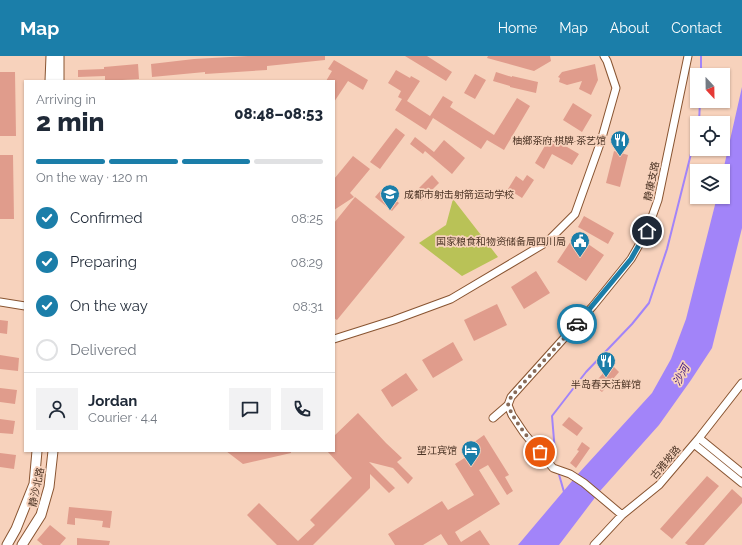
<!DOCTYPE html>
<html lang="en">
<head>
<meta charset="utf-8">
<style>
  :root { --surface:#fff; --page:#f2f2f3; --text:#1f2937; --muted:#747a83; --line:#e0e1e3; --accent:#1b7ea9 }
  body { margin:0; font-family:Raleway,"Noto Sans SC",sans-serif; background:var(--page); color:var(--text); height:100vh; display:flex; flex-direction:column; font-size:15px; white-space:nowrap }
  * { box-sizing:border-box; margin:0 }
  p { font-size:13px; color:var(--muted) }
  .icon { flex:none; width:22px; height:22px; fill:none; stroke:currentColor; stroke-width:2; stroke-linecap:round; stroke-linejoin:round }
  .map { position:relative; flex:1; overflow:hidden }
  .drawer { position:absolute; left:24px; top:24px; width:311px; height:372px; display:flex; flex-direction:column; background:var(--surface); border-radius:0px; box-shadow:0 1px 3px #0004 }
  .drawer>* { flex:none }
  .needle { width:26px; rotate:158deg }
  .buttons { position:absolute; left:690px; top:12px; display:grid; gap:8px }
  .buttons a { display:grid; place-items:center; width:40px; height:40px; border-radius:0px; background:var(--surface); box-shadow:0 1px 3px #0004; font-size:20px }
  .pin { position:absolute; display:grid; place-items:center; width:34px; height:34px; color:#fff; margin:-17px; border:2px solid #fff; border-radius:50%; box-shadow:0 1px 4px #0007 }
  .courier { position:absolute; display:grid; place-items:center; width:40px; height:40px; margin:-20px; border:3px solid #1b7ea9; border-radius:50%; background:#fff; color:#222; box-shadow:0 1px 5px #0007 }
  .summary em { font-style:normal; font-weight:800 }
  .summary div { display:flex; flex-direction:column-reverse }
  .summary { display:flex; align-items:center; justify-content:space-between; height:68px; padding:0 12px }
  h1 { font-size:26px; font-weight:800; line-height:30px }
  .bar { display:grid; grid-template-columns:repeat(4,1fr); gap:6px 4px; align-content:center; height:48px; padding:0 12px }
  .bar i { height:5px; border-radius:3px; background:var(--line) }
  .bar .on { background:var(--accent) }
  .bar p { grid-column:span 4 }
  .line { display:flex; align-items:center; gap:10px; padding:0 12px; border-top:1px solid var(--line) }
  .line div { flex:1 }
  .round { display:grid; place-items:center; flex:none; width:42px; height:42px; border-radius:0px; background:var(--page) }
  ol { padding:0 12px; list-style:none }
  li { display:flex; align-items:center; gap:12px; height:44px }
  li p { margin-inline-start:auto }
  li .icon { padding:4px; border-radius:50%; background:var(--accent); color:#fff; stroke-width:4 }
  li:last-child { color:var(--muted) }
  li i { width:22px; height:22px; border:2px solid var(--line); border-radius:50% }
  header { display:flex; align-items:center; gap:24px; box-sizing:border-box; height:56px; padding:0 20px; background:var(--accent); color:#fff }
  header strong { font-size:19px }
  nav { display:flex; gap:22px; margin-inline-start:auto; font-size:14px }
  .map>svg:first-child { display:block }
  .green { fill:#b9c257 }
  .water { fill:#a284f9 }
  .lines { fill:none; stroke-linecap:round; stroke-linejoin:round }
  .stream { stroke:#a284f9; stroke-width:2 }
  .building { fill:#e09c8c }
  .minor-casing { stroke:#885431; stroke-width:9 }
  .tertiary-casing { stroke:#885431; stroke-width:11 }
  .minor { stroke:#fff; stroke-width:7 }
  .tertiary { stroke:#fff; stroke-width:9 }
  .done { stroke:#876b59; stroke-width:4; stroke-dasharray:0 7.2 }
  .route { stroke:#1b7ea9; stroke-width:5 }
  .labels { text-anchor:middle; stroke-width:3.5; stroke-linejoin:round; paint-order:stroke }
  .poi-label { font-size:10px; fill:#4b3324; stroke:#f7d2bc; text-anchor:end }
  .street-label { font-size:10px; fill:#4b3324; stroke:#f7d2bc }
  .water-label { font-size:11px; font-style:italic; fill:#3e167e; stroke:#f7d2bc }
</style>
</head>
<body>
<header>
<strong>Map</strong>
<nav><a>Home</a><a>Map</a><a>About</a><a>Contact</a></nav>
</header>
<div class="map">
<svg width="742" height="489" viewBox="0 0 742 489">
  <rect width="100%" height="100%" fill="#f7d2bc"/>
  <path class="green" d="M453 143 498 201 462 220 419 187 446 169Z"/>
  <path class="water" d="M742 31V172L712 292 691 324 659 369 600 435 559 489H518L578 418 652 337 671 303 686 263 717 141H723V115Z"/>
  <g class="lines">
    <path class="stream" d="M701 19V0
      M699 67 700 45
      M555 396 552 360 586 316 632 268 649 247 667 193 697 74
      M558 415 564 436"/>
  </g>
  <path class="building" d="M248 0H325V4L267 10V14L205 18V16L152 21 151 8 194 3Z
    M405 0H427L452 16 446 25Z
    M488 0H550L551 5 534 15 487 2Z
    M334 4 368 24 363 34 348 25 334 46V25H326L332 15 328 13Z
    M138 8 139 23 105 25V20L78 21V14L104 13V11Z
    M595 8 598 24 591 39 579 33 582 25 567 29 559 26 560 22 558 21 562 16Z
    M396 14 410 22 411 20 420 25 407 45 430 60 443 40 453 46 450 51 494 79 517 42 530 50 504 94 487 84 481 93 433 62 426 74 395 54 402 43 398 41 401 35 388 27Z
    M0 16H15L16 80H0Z
    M496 16 512 21V20L538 26 536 37 510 31V30L493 25Z
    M475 18 486 24 475 43 464 37Z
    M573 47 592 59 582 76 563 64Z
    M396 72 405 79 380 113 370 106Z
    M415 81 434 96 444 84 465 102 452 118 425 95 423 98 410 88Z
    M550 81 579 98 572 109 552 98 544 113 535 107Z
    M614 95 628 99 620 131 606 127Z
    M0 99H13L14 163H0Z
    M353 100 370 113 350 137 354 141 334 154V123Z
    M432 119 439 127 421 145 414 137Z
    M527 119 534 124 522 142 508 133 516 120 523 125Z
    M382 133 399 147 392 155 375 141Z
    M355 141 405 181 337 264 334 262V167Z
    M584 160 614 177 608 188 578 171Z
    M575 179 604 199 586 225 557 206Z
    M536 215 550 237 524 253 511 231Z
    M497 248 507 269 474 285 464 264Z
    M0 264 8 265 7 278 0 277Z
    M453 286 463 304 433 322 422 304Z
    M0 299 19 302 18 315 0 313Z
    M611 308 619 316 602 336 593 329Z
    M406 317 418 334 392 351 381 334Z
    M0 332 17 334 15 348 0 346Z
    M358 357 386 387 402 402 397 406 413 422 408 428 393 412 369 406 395 432 389 437 370 418V432L313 489H277L247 459 259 447 298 485 315 469 310 464 352 422 327 395H334V380Z
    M569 361 583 372 577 380 562 369Z
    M0 363 15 365 13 378 0 377Z
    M484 379 509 419 505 421 513 435 507 439 488 409 479 414 500 448 455 476 461 486 480 474 490 489H448L441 478 423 489H395L388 478 442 445 448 454 474 439 455 408 477 394 473 387Z
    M582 386 590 392 576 412 570 407 579 395 577 394Z
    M226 395H291V397L243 408Z
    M0 397 16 399 14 413 0 411Z
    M707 420 719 430 672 483 660 473Z
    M732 433 742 442V447L704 489H688L685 487Z
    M69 451 112 455 110 472 102 471 103 465 75 462V469L67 468Z
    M50 469 66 482 60 489H43L37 484Z
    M77 482 110 485 109 489H77Z"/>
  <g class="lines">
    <g class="minor-casing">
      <path id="minor" d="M0 246 25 250
        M334 283 394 264 451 243 547 186 575 158 601 85 616 32 607 5 604 0
        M508 349 512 359 524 377 553 412 570 418 584 427 622 459
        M493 362 508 349 511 341 593 250 631 203 647 175 658 144 688 0
        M699 382 742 417
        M694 388 742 427
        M594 489 622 459 659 429 699 382 742 327"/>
    </g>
    <g class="tertiary-casing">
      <path id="tertiary" d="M50 25 51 0
        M59 25V0
        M7 489 16 473 34 428 37 395
        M22 489 41 459 49 431 53 395"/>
    </g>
    <use href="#minor" class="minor"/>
    <use href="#tertiary" class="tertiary"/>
  </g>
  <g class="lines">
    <path class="done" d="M540 396C528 381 515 367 508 349L511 341 577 268"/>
    <path class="route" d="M577 268 631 203 647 175"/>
  </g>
  <defs>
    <g id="restaurant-pin" transform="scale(1)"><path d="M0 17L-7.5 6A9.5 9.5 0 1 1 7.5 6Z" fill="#1b7ea9" stroke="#f7d2bc"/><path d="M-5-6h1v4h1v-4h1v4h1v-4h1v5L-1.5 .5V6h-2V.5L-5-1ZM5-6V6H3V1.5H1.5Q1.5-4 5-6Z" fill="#fff"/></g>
    <g id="university-pin" transform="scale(1)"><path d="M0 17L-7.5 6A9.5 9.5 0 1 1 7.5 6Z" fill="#1b7ea9" stroke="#f7d2bc"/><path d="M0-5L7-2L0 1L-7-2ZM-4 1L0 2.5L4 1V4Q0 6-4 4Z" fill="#fff"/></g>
    <g id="civic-pin" transform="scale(1)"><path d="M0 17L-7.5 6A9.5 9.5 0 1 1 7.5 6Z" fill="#1b7ea9" stroke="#f7d2bc"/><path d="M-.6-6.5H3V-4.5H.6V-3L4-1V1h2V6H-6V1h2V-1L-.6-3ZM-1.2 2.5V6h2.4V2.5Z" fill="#fff"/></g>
    <g id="hotel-pin" transform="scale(1)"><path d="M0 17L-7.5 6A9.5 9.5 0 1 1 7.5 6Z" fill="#1b7ea9" stroke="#f7d2bc"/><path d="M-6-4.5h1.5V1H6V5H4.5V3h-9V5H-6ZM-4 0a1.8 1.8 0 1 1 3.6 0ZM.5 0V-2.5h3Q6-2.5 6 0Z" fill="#fff"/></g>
  </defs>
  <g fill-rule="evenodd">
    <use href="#restaurant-pin" x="620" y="84"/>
    <use href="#university-pin" x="390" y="138"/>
    <use href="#civic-pin" x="580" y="185"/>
    <use href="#restaurant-pin" x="606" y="305"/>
    <use href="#hotel-pin" x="471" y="394"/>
  </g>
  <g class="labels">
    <g class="poi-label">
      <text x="606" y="88">柚鄉茶府·棋牌·茶艺馆</text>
      <text x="404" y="142" text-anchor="start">成都市射击射箭运动学校</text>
      <text x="566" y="189">国家粮食和物资储备局四川局</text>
      <text x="606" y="332" text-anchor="middle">半岛春天活鲜馆</text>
      <text x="457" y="398">望江宾馆</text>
    </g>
    <g class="street-label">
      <text transform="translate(651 125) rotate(-78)" y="4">静康支路</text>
      <text transform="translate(665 406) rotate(-49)" y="4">古雅坡路</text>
      <text transform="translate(36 431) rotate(-78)" y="4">静沙北路</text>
    </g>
    <g class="water-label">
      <text transform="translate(681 319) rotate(-62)" y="4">沙河</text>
    </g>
  </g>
</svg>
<div class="buttons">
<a><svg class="needle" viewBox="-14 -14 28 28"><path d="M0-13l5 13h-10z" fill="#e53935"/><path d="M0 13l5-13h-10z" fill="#747a83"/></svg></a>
<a><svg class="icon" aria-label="locate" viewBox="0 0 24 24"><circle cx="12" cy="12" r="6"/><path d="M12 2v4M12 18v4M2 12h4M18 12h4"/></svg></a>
<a><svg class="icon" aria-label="layers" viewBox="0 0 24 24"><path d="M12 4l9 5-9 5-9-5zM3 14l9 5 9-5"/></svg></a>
</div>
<div class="pin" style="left:540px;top:396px;background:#ea580c"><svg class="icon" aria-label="bag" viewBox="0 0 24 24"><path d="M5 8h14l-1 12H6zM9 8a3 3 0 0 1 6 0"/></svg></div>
<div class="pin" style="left:647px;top:175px;background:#1f2937"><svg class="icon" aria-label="home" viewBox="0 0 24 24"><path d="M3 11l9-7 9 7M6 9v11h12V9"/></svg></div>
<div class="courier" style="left:577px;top:268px"><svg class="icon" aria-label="car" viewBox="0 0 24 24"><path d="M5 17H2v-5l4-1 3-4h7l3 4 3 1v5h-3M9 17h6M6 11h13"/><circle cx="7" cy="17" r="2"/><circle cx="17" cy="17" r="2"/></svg></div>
<section class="drawer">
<div class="summary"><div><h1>2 min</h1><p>Arriving in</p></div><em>08:48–08:53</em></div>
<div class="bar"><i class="on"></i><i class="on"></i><i class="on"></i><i></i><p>On the way · 120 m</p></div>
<ol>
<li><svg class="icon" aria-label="check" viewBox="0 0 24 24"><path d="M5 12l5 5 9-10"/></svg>Confirmed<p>08:25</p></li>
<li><svg class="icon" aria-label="check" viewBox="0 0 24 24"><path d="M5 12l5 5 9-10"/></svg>Preparing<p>08:29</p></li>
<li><svg class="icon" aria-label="check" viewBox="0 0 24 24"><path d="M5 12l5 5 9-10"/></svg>On the way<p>08:31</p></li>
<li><i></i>Delivered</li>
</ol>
<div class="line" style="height:72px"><a class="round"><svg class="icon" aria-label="person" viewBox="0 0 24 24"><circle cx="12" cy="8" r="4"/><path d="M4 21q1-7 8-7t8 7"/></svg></a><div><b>Jordan</b><p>Courier · 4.4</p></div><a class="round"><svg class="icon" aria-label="chat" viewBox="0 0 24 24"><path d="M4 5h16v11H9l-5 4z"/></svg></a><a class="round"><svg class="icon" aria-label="phone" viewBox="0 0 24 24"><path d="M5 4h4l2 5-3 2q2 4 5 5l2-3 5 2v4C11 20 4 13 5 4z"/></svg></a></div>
</section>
</div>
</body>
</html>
